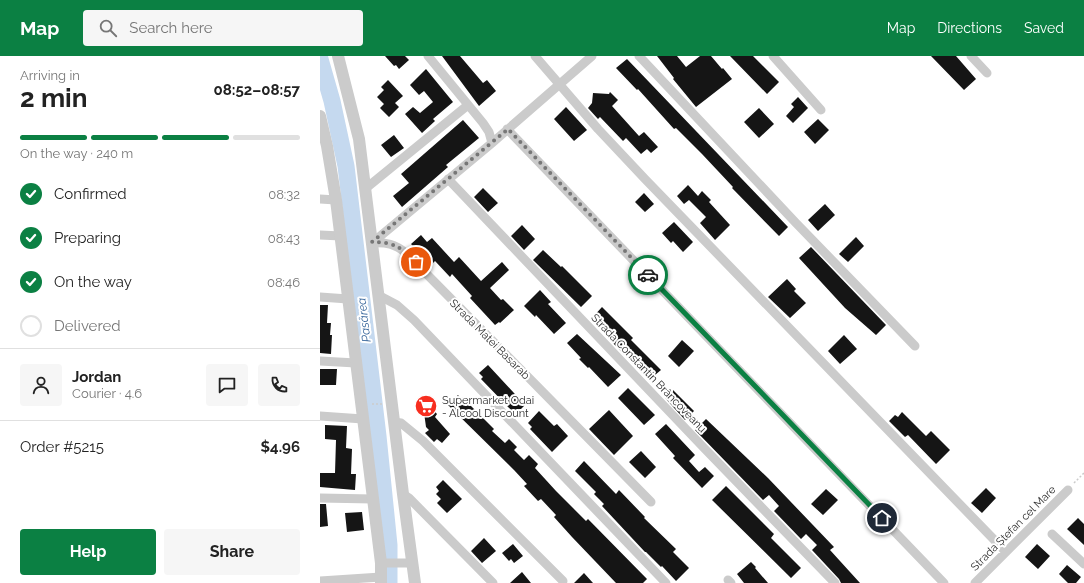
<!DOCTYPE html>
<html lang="en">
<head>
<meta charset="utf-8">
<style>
  :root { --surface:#fff; --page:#f6f6f6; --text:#222; --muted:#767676; --line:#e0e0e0; --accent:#0b8043 }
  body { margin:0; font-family:Raleway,sans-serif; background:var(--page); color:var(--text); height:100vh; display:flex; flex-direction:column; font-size:15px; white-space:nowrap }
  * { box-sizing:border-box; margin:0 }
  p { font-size:13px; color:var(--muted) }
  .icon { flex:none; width:22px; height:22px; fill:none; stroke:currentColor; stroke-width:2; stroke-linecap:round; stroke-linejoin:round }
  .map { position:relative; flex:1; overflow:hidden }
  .drawer { display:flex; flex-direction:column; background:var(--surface); width:320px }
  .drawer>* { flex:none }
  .pin { position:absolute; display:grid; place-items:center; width:34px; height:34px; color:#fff; margin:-17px; border:2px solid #fff; border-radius:50%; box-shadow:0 1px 4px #0007 }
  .courier { position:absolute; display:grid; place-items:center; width:40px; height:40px; margin:-20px; border:3px solid #0b8043; border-radius:50%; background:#fff; color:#222; box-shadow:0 1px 5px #0007 }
  .headline em { font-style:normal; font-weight:700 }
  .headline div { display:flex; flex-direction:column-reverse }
  .headline { display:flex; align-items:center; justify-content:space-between; height:68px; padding:0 20px }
  h1 { font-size:26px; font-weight:700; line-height:30px }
  .bar { display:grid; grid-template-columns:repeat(4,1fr); gap:6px 4px; align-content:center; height:48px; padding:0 20px }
  .bar i { height:5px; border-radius:3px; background:var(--line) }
  .bar .current { background:var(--accent) }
  .bar p { grid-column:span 4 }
  .line { display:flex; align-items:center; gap:10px; padding:0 20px; border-top:1px solid var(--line) }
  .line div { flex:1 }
  .round { display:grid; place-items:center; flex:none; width:42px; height:42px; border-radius:4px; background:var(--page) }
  ol { padding:0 20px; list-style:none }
  li { display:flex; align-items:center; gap:12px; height:44px }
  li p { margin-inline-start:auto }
  li .icon { padding:4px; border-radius:50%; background:var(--accent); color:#fff; stroke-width:4 }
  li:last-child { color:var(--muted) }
  li i { width:22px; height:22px; border:2px solid var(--line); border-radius:50% }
  .action { display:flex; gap:8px; margin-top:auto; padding:8px 20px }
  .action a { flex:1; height:46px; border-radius:4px; background:var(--accent); color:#fff; font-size:16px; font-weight:700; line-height:46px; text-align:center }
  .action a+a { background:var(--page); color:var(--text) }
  header { display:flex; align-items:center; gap:24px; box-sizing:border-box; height:56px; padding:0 20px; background:var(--accent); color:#fff }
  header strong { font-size:19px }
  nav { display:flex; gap:22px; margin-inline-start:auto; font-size:14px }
  .search { width:280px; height:36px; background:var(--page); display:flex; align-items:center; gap:10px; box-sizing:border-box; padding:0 14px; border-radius:4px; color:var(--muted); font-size:15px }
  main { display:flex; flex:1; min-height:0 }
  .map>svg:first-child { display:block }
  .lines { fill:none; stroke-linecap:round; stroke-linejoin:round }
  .river { stroke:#c5d9ef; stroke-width:17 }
  .building { fill:#151515 }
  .path { stroke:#cbcbcb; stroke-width:1.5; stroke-dasharray:2 2; stroke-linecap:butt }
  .minor { stroke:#cbcbcb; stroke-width:9 }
  .tertiary { stroke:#cbcbcb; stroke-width:12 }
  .done { stroke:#777; stroke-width:4; stroke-dasharray:0 7.2 }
  .route { stroke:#0b8043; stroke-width:5 }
  .labels { text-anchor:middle; stroke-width:4; stroke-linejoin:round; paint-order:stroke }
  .street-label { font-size:11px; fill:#2e2e2e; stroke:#fff }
  .poi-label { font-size:11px; fill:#2e2e2e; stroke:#fff; text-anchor:start }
  .water-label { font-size:12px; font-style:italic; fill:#346399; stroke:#fff }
</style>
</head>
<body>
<header>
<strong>Map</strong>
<div class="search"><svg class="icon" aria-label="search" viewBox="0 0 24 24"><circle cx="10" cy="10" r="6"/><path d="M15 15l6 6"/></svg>Search here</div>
<nav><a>Map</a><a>Directions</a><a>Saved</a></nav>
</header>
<main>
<section class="drawer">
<div class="headline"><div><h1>2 min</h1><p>Arriving in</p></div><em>08:52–08:57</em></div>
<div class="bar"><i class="current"></i><i class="current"></i><i class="current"></i><i></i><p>On the way · 240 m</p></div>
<ol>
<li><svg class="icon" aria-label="check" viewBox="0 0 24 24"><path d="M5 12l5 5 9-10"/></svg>Confirmed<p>08:32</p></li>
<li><svg class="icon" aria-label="check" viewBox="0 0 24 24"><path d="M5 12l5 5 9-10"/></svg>Preparing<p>08:43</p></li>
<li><svg class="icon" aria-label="check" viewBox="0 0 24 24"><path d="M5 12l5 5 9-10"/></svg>On the way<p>08:46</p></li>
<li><i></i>Delivered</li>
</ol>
<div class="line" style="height:72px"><a class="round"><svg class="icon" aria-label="person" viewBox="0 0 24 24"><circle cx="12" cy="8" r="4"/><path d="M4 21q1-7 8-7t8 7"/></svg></a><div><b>Jordan</b><p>Courier · 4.6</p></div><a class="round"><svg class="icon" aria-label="chat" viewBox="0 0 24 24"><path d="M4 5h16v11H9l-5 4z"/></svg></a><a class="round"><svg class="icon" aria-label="phone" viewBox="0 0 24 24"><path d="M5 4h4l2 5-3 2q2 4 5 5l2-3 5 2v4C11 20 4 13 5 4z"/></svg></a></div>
<div class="line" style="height:52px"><div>Order #5215</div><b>$4.96</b></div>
<div class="action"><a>Help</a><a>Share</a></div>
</section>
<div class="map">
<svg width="764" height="527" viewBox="0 0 764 527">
  <rect width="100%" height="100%" fill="#fff"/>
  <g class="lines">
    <path class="river" d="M0 3 12 45 26 110 58 380 69 489V527"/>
  </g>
  <path class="building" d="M65 0H85L89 4 79 13 76 9 74 10Z
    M122 0H140L163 27 167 24 176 35 159 50Z
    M337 0H357L366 11 380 0H391L402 13 403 12 412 23 376 51 353 23 354 22Z
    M410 0H433L459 26 447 38Z
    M611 0H636L656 23 644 34Z
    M307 3 468 171 459 180 412 132 413 131 382 98 356 72 354 73 318 33 317 34 296 12Z
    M106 13 133 46 113 63 115 65 102 77 85 58 93 51 100 57 113 46 104 35 99 39 90 29Z
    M68 24 83 40 75 47 79 51 69 61 60 52 64 48 57 41 64 34 61 31Z
    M290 36 298 44 292 50 319 80 324 76 338 91 331 97 327 93 321 98 306 82 303 85 280 61 278 63 268 52 272 47 273 37 289 38Z
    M478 41 488 52 473 67 466 60 474 51 471 48Z
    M246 51 267 74 254 85 234 63Z
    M439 52 454 68 439 82 424 66Z
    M498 63 509 74 495 88 484 76Z
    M143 64 159 82 126 109 128 111 82 151 73 140 89 127 81 118Z
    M74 79 84 92 71 101 61 89Z
    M368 129 378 140 382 135 391 144 389 146 410 169 395 184 380 167 386 161 369 144 364 148 357 140Z
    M163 132 178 147 168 156 154 141Z
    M324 137 334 148 325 156 315 146Z
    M505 148 515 159 498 175 488 164Z
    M354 166 373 186 363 196 353 185 351 187 342 177Z
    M202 169 215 183 204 194 191 180Z
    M101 179 107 186 112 182 134 206 139 201 161 225 182 206 189 214 170 232 181 244 183 243 194 254 180 267 179 266 175 269 150 242 152 240 132 218 130 221 115 205 111 209 91 188Z
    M536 181 544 190 528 206 519 198Z
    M491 191 566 269 556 279 525 252 479 202Z
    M223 194 241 211 242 210 272 240 261 251 213 204Z
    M467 223 476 233 474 235 486 247 470 262 448 241Z
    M220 234 231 246 228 248 246 267 234 278 216 259 215 261 204 250Z
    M0 249H8L7 267H11L10 279H12L11 298 0 297Z
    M282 251 313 282 311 284 341 314 329 324 291 285 293 283 272 262Z
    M257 278 301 319 288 331 269 311 268 312 259 303 261 302 247 287Z
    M524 279 537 293 520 308 508 295Z
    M362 284 374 295 359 311 348 300Z
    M168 309 205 349 197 357 193 354 192 355 161 323 163 321 159 317Z
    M0 313H17L16 329H0Z
    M308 332 335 359 324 369 298 342Z
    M353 334 374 355 365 364 345 342Z
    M138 339 141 343 142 341 174 373 172 375 185 387 189 383 197 391 194 394 204 404 209 399 218 408 215 412 236 435 266 465 268 463 327 523 323 527H296L252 481 234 461 236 459 221 443 218 445 204 430 207 428 194 414 128 349Z
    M102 342 117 358 115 361 130 378 122 387 117 383 114 386 105 377 109 374 106 371Z
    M289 354 313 380 294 399 269 373Z
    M219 355 234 370 237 368 248 380 232 396 210 373 212 371 208 367Z
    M582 356 606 380 611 375 630 394 616 408 588 379 585 381 569 365 575 359 578 361Z
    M386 363 448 422 514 491 510 494 540 527H521L519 523 492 494 497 489 486 478 481 483 454 455 459 450 449 439 443 444 375 374Z
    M346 368 375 399 369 405 379 416 385 411 394 420 382 432 353 402 355 400 335 378Z
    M5 369 27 370 26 392 32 393 31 418H36L35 434 0 431V417H15L16 384 5 383Z
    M321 395 336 411 325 422 309 406Z
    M264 405 296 438 299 434 325 461 324 462 356 493 353 496 369 512 356 525 342 510 341 511 326 496H325L282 450 284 448 274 438 276 436 255 415Z
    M123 424 142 443 127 457 117 447 121 443 116 438 119 435 116 431Z
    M406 430 454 478 451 482 481 512 471 522 392 444Z
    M666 432 676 442 662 457 651 447Z
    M506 433 518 444 503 459 491 448Z
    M0 448H6L8 470 0 471Z
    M42 456 44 474 27 476 25 457Z
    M758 462 764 468V489L747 473Z
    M164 482 176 495 162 507 151 495Z
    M193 488 203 500 194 507 191 503 189 505 182 497Z
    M717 488 730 500 718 513 705 501Z
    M431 506 436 511 435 512 448 527H424L417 518Z
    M747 509 761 521 756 527H748L739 518Z
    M202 516 211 527H190Z
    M264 517 273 527H254Z"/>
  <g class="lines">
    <path class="path" d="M52 348H62
      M754 427 764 417"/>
    <path class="minor" d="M108 0 163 67 169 76 172 87
      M215 0 278 73 325 123 686 496
      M319 0 476 167 595 290
      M453 0 501 54
      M651 0 667 17
      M187 73 624 527
      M128 123 384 392 515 527
      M45 133 148 49
      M0 143 16 144
      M0 179 21 180
      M52 187C66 186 75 188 86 197L331 446
      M52 187 172 87 272 0
      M58 239 77 249 94 264 346 527
      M0 241 28 243
      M0 305 36 307
      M0 360 43 363
      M74 366 81 367 103 385 243 525
      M83 438 89 442 173 527
      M0 442 53 443
      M732 478 764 508
      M61 507H93
      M408 524 411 527
      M0 525 61 521
      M655 527 748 434"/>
    <path class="tertiary" d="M18 0 39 83 83 438 95 527
      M0 60 7 90 16 144 61 507V527"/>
  </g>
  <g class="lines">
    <path class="done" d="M96 206C81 191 73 186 52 186L188 73 328 219"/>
    <path class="route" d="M328 219 562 462"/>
  </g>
  <defs>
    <g id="supermarket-disc" transform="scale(1.15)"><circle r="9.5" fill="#f72e1f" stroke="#fff"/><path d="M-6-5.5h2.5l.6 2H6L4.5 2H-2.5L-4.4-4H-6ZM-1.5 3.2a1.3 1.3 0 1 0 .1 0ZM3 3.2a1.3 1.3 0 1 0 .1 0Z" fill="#fff"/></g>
  </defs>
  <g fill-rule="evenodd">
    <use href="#supermarket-disc" x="106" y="350"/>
  </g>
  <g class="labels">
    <g class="street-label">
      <text transform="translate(170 283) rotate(45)" y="4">Strada Matei Basarab</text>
      <text transform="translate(329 317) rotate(46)" y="4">Strada Constantin Brâncoveanu</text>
      <text transform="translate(693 472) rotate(-45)" y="4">Strada Ștefan cel Mare</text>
    </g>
    <g class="poi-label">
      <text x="122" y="348">Supermarket Odai<tspan x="122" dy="13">- Alcool Discount</tspan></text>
    </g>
    <g class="water-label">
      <text transform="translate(44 264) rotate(-97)" y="4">Pasărea</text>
    </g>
  </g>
</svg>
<div class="pin" style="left:96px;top:206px;background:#ea580c"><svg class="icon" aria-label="bag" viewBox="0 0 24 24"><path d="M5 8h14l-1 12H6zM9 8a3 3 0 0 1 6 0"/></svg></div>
<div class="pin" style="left:562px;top:462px;background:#1f2937"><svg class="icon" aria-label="home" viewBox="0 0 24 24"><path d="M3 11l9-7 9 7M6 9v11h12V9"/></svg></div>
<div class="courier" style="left:328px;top:219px"><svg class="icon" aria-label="car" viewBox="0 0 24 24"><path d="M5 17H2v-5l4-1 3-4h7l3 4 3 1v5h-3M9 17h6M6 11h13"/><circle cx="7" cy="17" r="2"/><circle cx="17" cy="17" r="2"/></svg></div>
</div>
</main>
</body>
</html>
